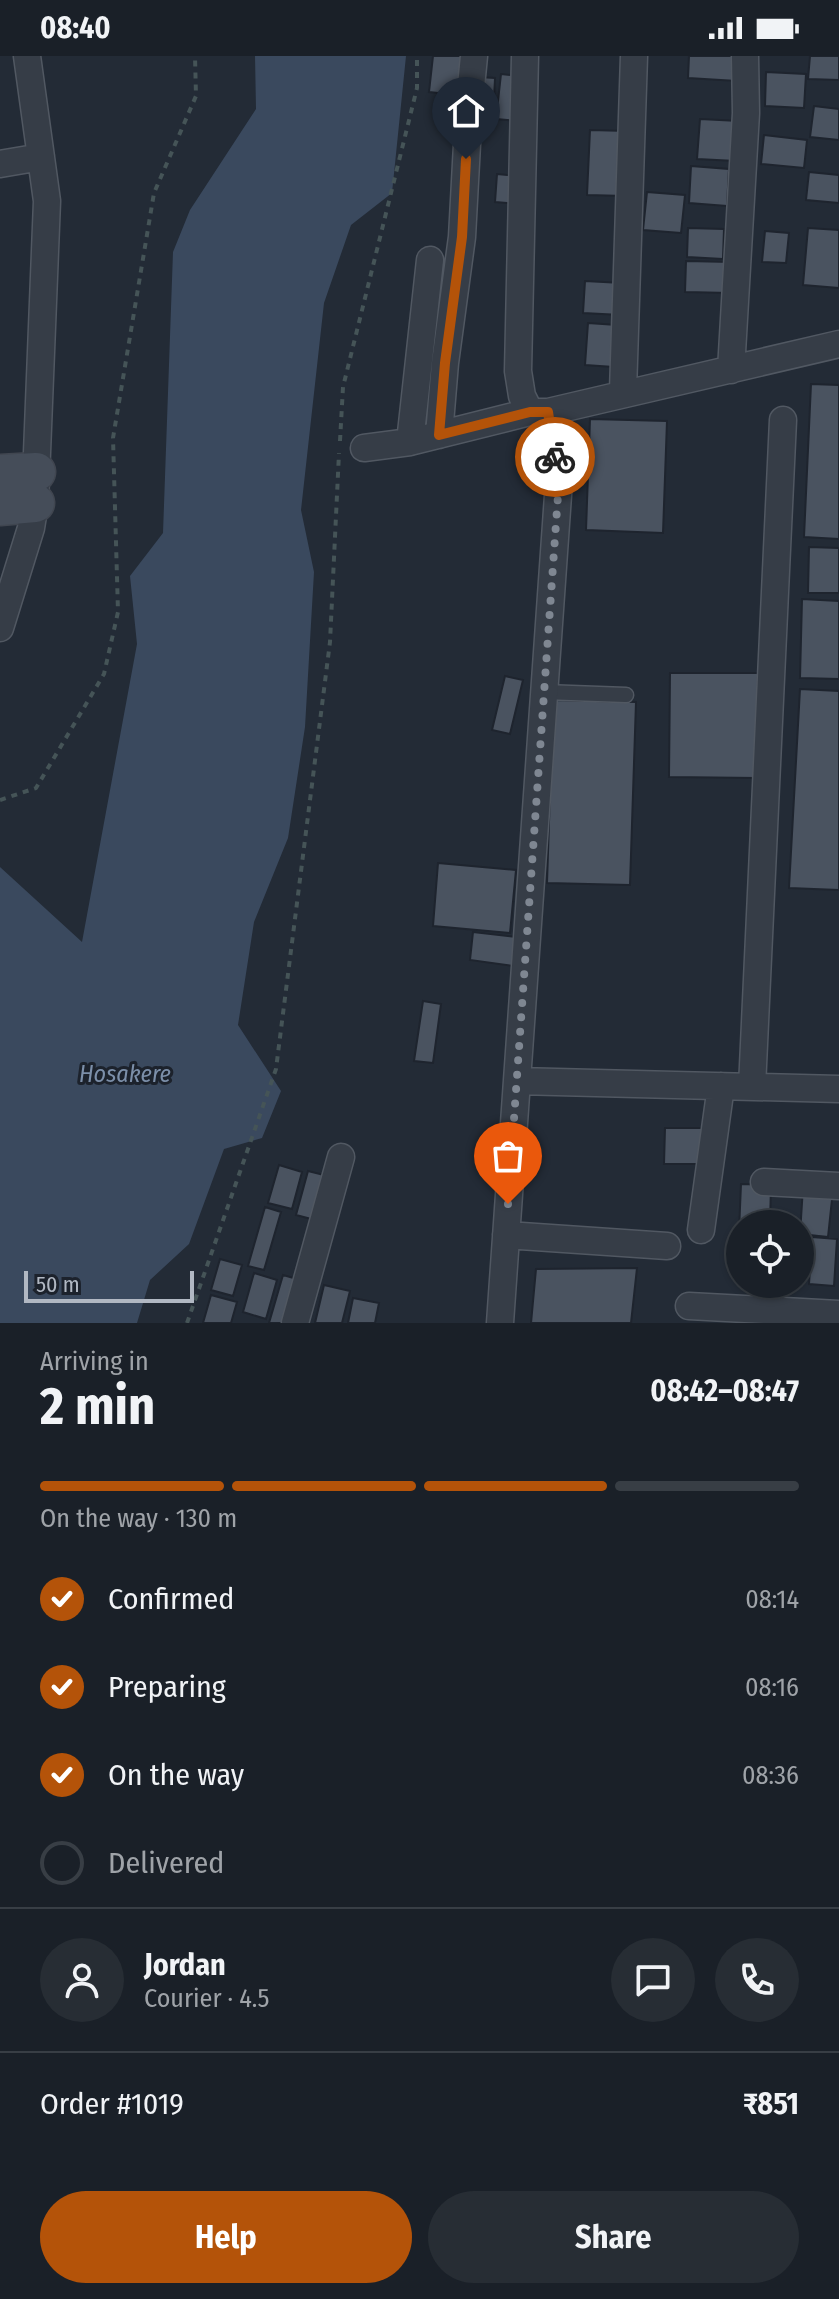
<!DOCTYPE html>
<html lang="en">
<head>
<meta charset="utf-8">
<style>
  :root { --surface:#1a2028; --page:#272d34; --text:#f1f3f6; --muted:#9fa3a8; --line:#383e45; --accent:#b45309 }
  body { margin:0; font-family:"Fira Sans Condensed",sans-serif; background:var(--page); color:var(--text); height:100vh; display:flex; flex-direction:column; font-size:30px; white-space:nowrap }
  * { box-sizing:border-box; margin:0 }
  p { font-size:26px; color:var(--muted) }
  .icon { flex:none; width:44px; height:44px; fill:none; stroke:currentColor; stroke-width:2; stroke-linecap:round; stroke-linejoin:round }
  .map { position:relative; height:1267px; overflow:hidden }
  .details { display:flex; flex-direction:column; background:var(--surface); flex:1 }
  .details>* { flex:none }
  .buttons { position:absolute; left:726px; top:1154px; display:grid; gap:16px }
  .buttons a { display:grid; place-items:center; width:88px; height:88px; border-radius:50%; background:var(--surface); box-shadow:0 2px 6px #0004,0 0 0 2px var(--line); font-size:40px }
  .scale { position:absolute; left:24px; bottom:20px; width:170px; box-sizing:border-box; padding-left:8px; border:4px solid #b1b8c3; border-top:0; font-size:22px; line-height:28px; white-space:nowrap; color:#b1b8c3; -webkit-text-stroke:6px #1c222c; paint-order:stroke }
  .pin { position:absolute; display:grid; place-items:center; width:68px; height:68px; color:#fff; margin:-82px -34px; border-radius:50% 50% 50% 0; rotate:-45deg; box-shadow:0 0 8px #0007 }
  .pin .icon { rotate:45deg }
  .courier { position:absolute; display:grid; place-items:center; width:80px; height:80px; margin:-40px; border:6px solid #b45309; border-radius:50%; background:#fff; color:#222; box-shadow:0 2px 10px #0007 }
  .head em { font-style:normal; font-weight:700 }
  .head div { display:flex; flex-direction:column-reverse }
  .head { display:flex; align-items:center; justify-content:space-between; height:136px; padding:0 40px }
  h1 { font-size:52px; font-weight:700; line-height:60px }
  .bar { display:grid; grid-template-columns:repeat(4,1fr); gap:12px 8px; align-content:center; height:96px; padding:0 40px }
  .bar i { height:10px; border-radius:6px; background:var(--line) }
  .bar .current { background:var(--accent) }
  .bar p { grid-column:span 4 }
  .line { display:flex; align-items:center; gap:20px; padding:0 40px; border-top:2px solid var(--line) }
  .line div { flex:1 }
  .round { display:grid; place-items:center; flex:none; width:84px; height:84px; border-radius:42px; background:var(--page) }
  ol { padding:0 40px; list-style:none }
  li { display:flex; align-items:center; gap:24px; height:88px }
  li p { margin-inline-start:auto }
  li .icon { padding:8px; border-radius:50%; background:var(--accent); color:#fff; stroke-width:4 }
  li:last-child { color:var(--muted) }
  li i { width:44px; height:44px; border:4px solid var(--line); border-radius:50% }
  .button { display:flex; gap:16px; margin-top:auto; padding:16px 40px }
  .button a { flex:1; height:92px; border-radius:48px; background:var(--accent); color:#fff; font-size:32px; font-weight:700; line-height:92px; text-align:center }
  .button a+a { background:var(--page); color:var(--text) }
  .status { display:flex; justify-content:space-between; align-items:center; height:56px; padding:0 40px; background:var(--surface); direction:ltr }
  .status svg { height:22px; fill:currentColor }
  .map>svg:first-child { display:block }
  .water { fill:#3a495e }
  .building { fill:#4a5360; stroke:#1e242e; stroke-width:2 }
  .lines { fill:none; stroke-linecap:round; stroke-linejoin:round }
  .lane-casing { stroke:#515862; stroke-width:17 }
  .street-casing { stroke:#515862; stroke-width:29 }
  .secondary-casing { stroke:#404650; stroke-width:41 }
  .path { stroke:#455457; stroke-width:4; stroke-dasharray:6 6; stroke-linecap:butt }
  .lane { stroke:#363d47; stroke-width:14 }
  .street { stroke:#363d47; stroke-width:26 }
  .secondary { stroke:#454d59; stroke-width:38 }
  .done { stroke:#7f8792; stroke-width:8; stroke-dasharray:0 14.4 }
  .route { stroke:#b45309; stroke-width:10 }
  .labels { text-anchor:middle; stroke-width:6; stroke-linejoin:round; paint-order:stroke }
  .water-label { font-size:24px; font-style:italic; fill:#7c8fa9; stroke:#1c222c }
</style>
</head>
<body>
<div class="status"><b>08:40</b><svg viewBox="0 0 49 12"><path d="M0 12V9h3v3zM5 12V6h3v6zM10 12V3h3v9zM15 12V0h3v12zM26 1h20v11H26zM47 4h2v5h-2z"/></svg></div>
<div class="map">
<svg width="839" height="1267" viewBox="0 0 839 1267">
  <rect width="100%" height="100%" fill="#232b36"/>
  <path class="water" d="M255 0H406L392 137 351 169 324 247 301 454 314 516 305 671 288 782 254 866 238 969 281 1035 262 1082 224 1093 189 1188 150 1224 137 1267H0V811L82 886 137 588 130 520 163 477 173 196 190 154 256 53Z"/>
  <path class="building" d="M433 0H469L465 40 429 36Z
    M689 0H738L737 25 688 22Z
    M810 0H839V24L808 23Z
    M766 16 806 18 804 52 765 50Z
    M501 18 521 20 517 65 496 63Z
    M479 21 495 22 493 66H477Z
    M814 50 839 53V84L810 81Z
    M700 63 739 65 736 105 697 103Z
    M590 74 628 75 625 140 587 139Z
    M764 79 807 84 804 112 761 108Z
    M691 110 729 113 727 150 689 147Z
    M809 116 839 119V147L806 144Z
    M497 118 520 120 518 148 495 146Z
    M647 136 685 139 681 177 643 174Z
    M688 172 724 173 723 203 687 201Z
    M808 172 839 174V232L803 229Z
    M765 175 789 177 786 207 762 206Z
    M686 205 732 206 730 237 685 236Z
    M585 225 622 227 621 259 583 257Z
    M588 267 617 269 614 311 585 309Z
    M811 328 839 329V483L804 481Z
    M590 363 667 365 663 477 586 474Z
    M809 491 839 492V537H808Z
    M802 543 839 545V623L800 622Z
    M670 617H758L757 722 669 721Z
    M505 620 523 624 510 678 492 674Z
    M800 633 839 635V834L789 832Z
    M553 644 636 646 630 829 547 827Z
    M438 807 516 814 510 877 433 870Z
    M473 876 516 881 513 910 470 904Z
    M423 945 441 948 433 1007 414 1005Z
    M665 1072H704V1108H664Z
    M279 1109 302 1116 292 1153 268 1147Z
    M308 1115 332 1121 319 1165 296 1159Z
    M741 1128 771 1129 770 1168H740L739 1175Z
    M803 1131 833 1134 828 1181 800 1178Z
    M265 1151 281 1156 264 1214 248 1210Z
    M800 1178 808 1179 803 1226H800Z
    M812 1181 837 1183 834 1230 809 1228Z
    M220 1203 242 1209 233 1240 211 1234Z
    M637 1212 631 1267H531L536 1213Z
    M254 1217 277 1224 266 1263 243 1256Z
    M283 1219 304 1225 292 1267H269Z
    M324 1229 350 1235 342 1267H315Z
    M211 1239 237 1246 231 1267H203Z
    M353 1242 379 1247 375 1267H348Z"/>
  <g class="lines">
    <g class="lane-casing">
      <path id="lane" d="M544 636 626 639"/>
    </g>
    <g class="street-casing">
      <path id="street" d="M525 0 518 315 522 340 530 356H548
        M0 108 41 101
        M731 314 746 57 745 0
        M620 339 623 335 634 0
        M439 379 445 307 462 181 469 51 474 0
        M410 386 430 204
        M364 392 410 386 530 356
        M0 572 31 472 35 447 47 145 27 0
        M517 1025 839 1033
        M752 1031 783 364
        M764 1126 839 1130
        M701 1174 721 1030
        M506 1179 667 1190
        M689 1250 839 1258
        M295 1267 341 1101
        M500 1267 559 425 548 356 839 288"/>
    </g>
    <g class="secondary-casing">
      <path id="secondary" d="M0 418 36 416
        M0 450 35 447"/>
    </g>
    <path class="path" d="M340 385 343 331 417 32V0
      M0 744 36 732 104 618 118 556 113 382 154 137 196 40 195 0
      M187 1267 276 1013 330 586 339 397"/>
    <use href="#lane" class="lane"/>
    <use href="#street" class="street"/>
    <use href="#secondary" class="secondary"/>
  </g>
  <g class="lines">
    <path class="done" d="M508 1148 559 425 555 401"/>
    <path class="route" d="M466 103 462 181 445 307 439 379 530 356H548L555 401"/>
  </g>
  <g class="labels">
    <g class="water-label">
      <text x="125" y="1026">Hosakere</text>
    </g>
  </g>
</svg>
<div class="buttons">
<a><svg class="icon" aria-label="locate" viewBox="0 0 24 24"><circle cx="12" cy="12" r="6"/><path d="M12 2v4M12 18v4M2 12h4M18 12h4"/></svg></a>
</div>
<div class="scale">50 m</div>
<div class="pin" style="left:508px;top:1148px;background:#ea580c"><svg class="icon" aria-label="bag" viewBox="0 0 24 24"><path d="M5 8h14l-1 12H6zM9 8a3 3 0 0 1 6 0"/></svg></div>
<div class="pin" style="left:466px;top:103px;background:#1f2937"><svg class="icon" aria-label="home" viewBox="0 0 24 24"><path d="M3 11l9-7 9 7M6 9v11h12V9"/></svg></div>
<div class="courier" style="left:555px;top:401px"><svg class="icon" aria-label="bike" viewBox="0 0 24 24"><circle cx="6" cy="16" r="4"/><circle cx="18" cy="16" r="4"/><path d="M6 16l4-8h5l3 8M10 8l3 8H6M13 5h3"/></svg></div>
</div>
<section class="details">
<div class="head"><div><h1>2 min</h1><p>Arriving in</p></div><em>08:42–08:47</em></div>
<div class="bar"><i class="current"></i><i class="current"></i><i class="current"></i><i></i><p>On the way · 130 m</p></div>
<ol>
<li><svg class="icon" aria-label="check" viewBox="0 0 24 24"><path d="M5 12l5 5 9-10"/></svg>Confirmed<p>08:14</p></li>
<li><svg class="icon" aria-label="check" viewBox="0 0 24 24"><path d="M5 12l5 5 9-10"/></svg>Preparing<p>08:16</p></li>
<li><svg class="icon" aria-label="check" viewBox="0 0 24 24"><path d="M5 12l5 5 9-10"/></svg>On the way<p>08:36</p></li>
<li><i></i>Delivered</li>
</ol>
<div class="line" style="height:144px"><a class="round"><svg class="icon" aria-label="person" viewBox="0 0 24 24"><circle cx="12" cy="8" r="4"/><path d="M4 21q1-7 8-7t8 7"/></svg></a><div><b>Jordan</b><p>Courier · 4.5</p></div><a class="round"><svg class="icon" aria-label="chat" viewBox="0 0 24 24"><path d="M4 5h16v11H9l-5 4z"/></svg></a><a class="round"><svg class="icon" aria-label="phone" viewBox="0 0 24 24"><path d="M5 4h4l2 5-3 2q2 4 5 5l2-3 5 2v4C11 20 4 13 5 4z"/></svg></a></div>
<div class="line" style="height:104px"><div>Order #1019</div><b>₹851</b></div>
<div class="button"><a>Help</a><a>Share</a></div>
</section>
</body>
</html>
